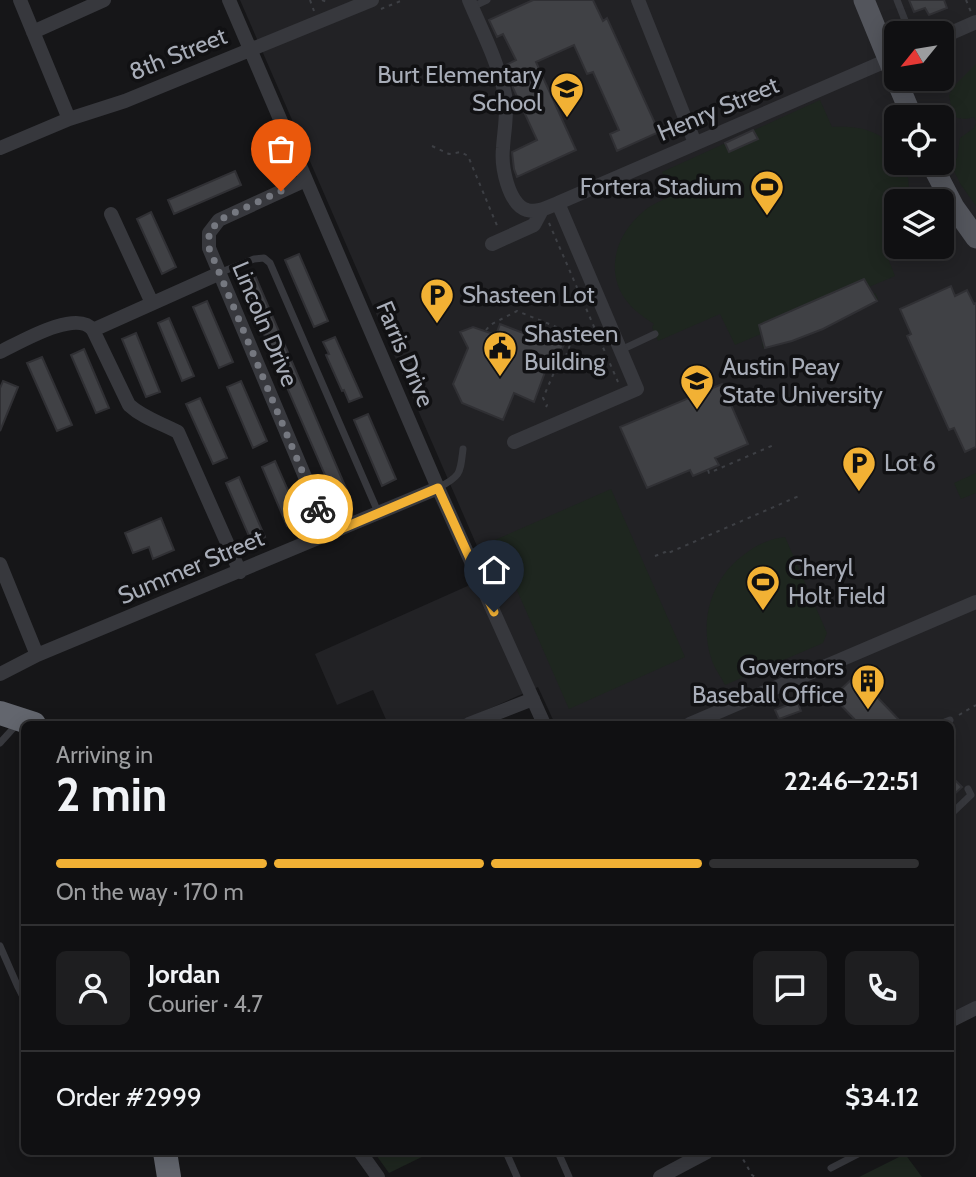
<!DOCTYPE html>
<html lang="en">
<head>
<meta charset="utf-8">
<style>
  :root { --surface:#101012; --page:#1e1e20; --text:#f1f3f6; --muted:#9c9d9f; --line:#303032; --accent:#f2b134 }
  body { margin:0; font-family:Cabin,sans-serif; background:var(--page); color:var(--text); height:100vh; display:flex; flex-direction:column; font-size:26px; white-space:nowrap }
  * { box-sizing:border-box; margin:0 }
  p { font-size:23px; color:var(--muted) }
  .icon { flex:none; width:38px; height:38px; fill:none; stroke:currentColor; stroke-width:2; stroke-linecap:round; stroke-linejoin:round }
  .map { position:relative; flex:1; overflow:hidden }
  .details { position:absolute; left:21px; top:721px; width:933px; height:434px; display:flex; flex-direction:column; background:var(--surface); border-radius:10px; box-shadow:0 4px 18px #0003,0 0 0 2px var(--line) }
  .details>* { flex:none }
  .needle { width:46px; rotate:240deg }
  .controls { position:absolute; left:884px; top:21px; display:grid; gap:14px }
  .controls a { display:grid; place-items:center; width:70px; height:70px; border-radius:10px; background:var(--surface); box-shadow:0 4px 18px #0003,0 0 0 2px var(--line); font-size:35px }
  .pin { position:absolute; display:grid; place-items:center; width:60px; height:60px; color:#fff; margin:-72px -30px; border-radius:50% 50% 50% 0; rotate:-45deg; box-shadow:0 0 7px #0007 }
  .pin .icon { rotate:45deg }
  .courier { position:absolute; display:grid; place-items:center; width:70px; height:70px; margin:-35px; border:5px solid #f2b134; border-radius:50%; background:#fff; color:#222; box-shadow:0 2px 9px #0007 }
  .summary em { font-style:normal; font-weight:700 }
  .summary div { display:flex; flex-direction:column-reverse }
  .summary { display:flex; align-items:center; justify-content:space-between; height:119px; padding:0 35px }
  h1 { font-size:46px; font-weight:700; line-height:52px }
  .bar { display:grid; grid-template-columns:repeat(4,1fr); gap:10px 7px; align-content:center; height:84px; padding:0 35px }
  .bar i { height:9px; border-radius:5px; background:var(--line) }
  .bar .selected { background:var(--accent) }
  .bar p { grid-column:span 4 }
  .line { display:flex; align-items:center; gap:18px; padding:0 35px; border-top:2px solid var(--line) }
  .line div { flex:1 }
  .round { display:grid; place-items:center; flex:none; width:74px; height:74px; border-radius:10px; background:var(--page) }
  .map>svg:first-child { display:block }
  .built { fill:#222225; fill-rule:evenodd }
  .green { fill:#1e261f }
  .building { fill:#404145; stroke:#303034; stroke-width:2 }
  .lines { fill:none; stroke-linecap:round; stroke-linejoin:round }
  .path { stroke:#3d3f44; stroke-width:2; stroke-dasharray:3.5 5; stroke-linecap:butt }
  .lane { stroke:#37383d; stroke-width:7 }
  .street { stroke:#37383d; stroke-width:14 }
  .primary { stroke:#53555c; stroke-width:21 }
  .highway { stroke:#63666e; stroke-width:24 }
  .done { stroke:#757880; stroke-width:7; stroke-dasharray:0 12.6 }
  .route { stroke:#f2b134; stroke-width:9 }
  .labels { text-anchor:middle; stroke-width:7; stroke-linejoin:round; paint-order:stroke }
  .street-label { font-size:24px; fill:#a8adb8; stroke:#111113 }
  .poi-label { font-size:24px; fill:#a8adb8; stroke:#111113; text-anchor:start }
</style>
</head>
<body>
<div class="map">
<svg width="976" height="1177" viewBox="0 0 976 1177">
  <rect width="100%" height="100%" fill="#161618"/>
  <path class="built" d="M240 0H976V1004L950 1018V724H555L538 687 455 724H388L373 690 337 705 315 654 490 576ZM896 33H942V79H896ZM896 117H942V163H896ZM896 201H942V247H896Z"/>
  <path class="green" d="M976 64V121L974 117 966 119 957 118 951 106 949 95 955 85Z
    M820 100 832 127C859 126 876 129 896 149V163H904C909 176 910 187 907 201H896V227L882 243 895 276 869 287 873 294 875 293 878 299 874 302C837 323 804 338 763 348L762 342 763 341 761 334 735 345 720 314 658 341 652 327 654 324C648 320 642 316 636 311 602 281 612 237 644 211 652 204 663 200 673 195L662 172Z
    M976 123V206L961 185 952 167 957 158 960 138 974 128Z
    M976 473V493L961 499 954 483Z
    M611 489 685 657 569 709 495 540Z
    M785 537 827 633 823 643 725 685C721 677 715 669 712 661 699 624 710 581 741 557 754 546 768 539 785 537Z
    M374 1152H432L389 1173Z
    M905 1154 922 1177H859Z"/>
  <path class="building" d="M533 0H593L603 21 607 18 659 132 617 151 610 134 619 130 593 72 587 74 574 45 536 62 576 150 517 177 514 169 512 152 537 140 513 88 506 65 516 60 503 34 497 37 489 20Z
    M909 0H944L947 8 929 15 925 8 914 12Z
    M753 130 758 139 729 152 725 143Z
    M235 171 241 185 174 214 168 200Z
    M151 212 176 267 162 274 137 219Z
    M299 254 328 321 314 327 285 260Z
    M254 273 351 500 338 505 240 279Z
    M864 279 877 301 823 329 792 341 765 348 759 325Z
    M951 286 955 296 967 290 974 304 976 303V447L965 452 954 428 949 430 907 336 911 334 900 309Z
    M207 301 233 362 219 368 193 307Z
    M169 318 194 376 182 381 158 323Z
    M500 324 536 338 540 328 567 337 557 361 536 353 545 372 534 402 514 393 503 420 462 403 453 384 468 348 460 332 473 327 496 335Z
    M136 333 160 392 146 397 122 339Z
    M335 337 362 397 349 402 344 390 342 391 326 355 329 354 323 342Z
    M84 349 109 408 96 413 71 355Z
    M42 357 72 425 57 431 27 363Z
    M3 381 18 387 0 431V388Z
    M241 381 267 441 253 448 227 387Z
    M722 384 748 444 715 458 719 465 693 476 690 470 647 488 620 427Z
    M200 398 227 458 213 464 186 404Z
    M368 414 396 479 382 486 354 420Z
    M275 461 301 520 287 526 262 467Z
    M239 477 265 537 252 543 226 483Z
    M161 518 174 550 153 559 149 547 133 553 125 533Z
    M856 675 903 724H859L833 697Z
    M797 701 801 711 779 719 775 710Z
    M950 775 962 787 950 798Z"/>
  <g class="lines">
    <path class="path" d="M310 0 314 11
      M322 0 329 3
      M966 0 971 12
      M381 9 403 0
      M432 146 449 154 461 152 468 156 498 228
      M549 223 618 382
      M486 330 490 325 517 311 574 334 563 364 556 368 543 398 547 405 546 407
      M708 470 709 473 776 444
      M655 556 665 552 666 554 799 496
      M959 715 976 705
      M739 1152 752 1175 755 1177"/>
    <path class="lane" d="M897 0 910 33
      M472 7 487 0
      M219 273 254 259 264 258 270 263 378 512
      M621 350 655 334
      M438 488C461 476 460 474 463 449
      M940 724 950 720
      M0 743 18 723
      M950 815 971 795 968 789
      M0 946 18 987 24 999
      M506 1152 517 1177
      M558 1152 569 1177
      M831 1168 862 1152"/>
    <path class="street" d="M20 0 69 119
      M229 0 438 488 544 724
      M469 0C482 31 498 62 505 95 508 113 504 131 503 148 501 166 508 204 527 210 538 213 548 207 558 203L895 57
      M638 0 695 143
      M33 32 104 0
      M942 37 976 22
      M0 148 69 119 125 101 372 0
      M306 180 219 220 209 233V248L329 534
      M111 214 152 303
      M492 244 534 225 542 210
      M93 330 129 405C143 418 161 423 178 432L240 572
      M0 352C19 343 77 308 93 330L218 274
      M514 442 637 389 558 203
      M0 564 37 655
      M0 674 37 655 438 488
      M469 724 533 699
      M690 724 976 602
      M950 1021 976 1008
      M360 1152 378 1177
      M660 1177 707 1152"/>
    <path class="primary" d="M864 0 896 78
      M896 79 912 117
      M931 163 954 207 976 238"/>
    <path class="highway" d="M0 713 34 724
      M165 1152 169 1177"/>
  </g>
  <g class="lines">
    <path class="done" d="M281 191 219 220 209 233V248L318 509"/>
    <path class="route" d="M318 509 329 534 438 488 494 612"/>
  </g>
  <defs>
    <g id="school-pin" transform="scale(1.75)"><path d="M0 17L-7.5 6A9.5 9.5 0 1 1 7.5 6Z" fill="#f2b134" stroke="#111113"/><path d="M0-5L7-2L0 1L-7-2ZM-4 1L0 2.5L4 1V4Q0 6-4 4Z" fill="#111"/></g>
    <g id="stadium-pin" transform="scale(1.75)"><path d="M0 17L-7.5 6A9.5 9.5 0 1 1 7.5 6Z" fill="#f2b134" stroke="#111113"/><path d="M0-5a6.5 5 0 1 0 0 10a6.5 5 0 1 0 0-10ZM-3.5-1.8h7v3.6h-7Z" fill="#111"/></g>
    <g id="parking-pin" transform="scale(1.75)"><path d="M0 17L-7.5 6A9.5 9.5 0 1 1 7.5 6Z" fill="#f2b134" stroke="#111113"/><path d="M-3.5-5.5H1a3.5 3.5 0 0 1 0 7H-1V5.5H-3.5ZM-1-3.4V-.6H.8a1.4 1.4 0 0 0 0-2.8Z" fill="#111"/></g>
    <g id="civic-pin" transform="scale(1.75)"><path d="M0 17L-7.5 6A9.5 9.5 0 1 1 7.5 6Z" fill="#f2b134" stroke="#111113"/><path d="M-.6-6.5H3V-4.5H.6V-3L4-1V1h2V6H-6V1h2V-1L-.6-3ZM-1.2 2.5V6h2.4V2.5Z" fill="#111"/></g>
    <g id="university-pin" transform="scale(1.75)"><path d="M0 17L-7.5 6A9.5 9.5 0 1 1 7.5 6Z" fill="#f2b134" stroke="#111113"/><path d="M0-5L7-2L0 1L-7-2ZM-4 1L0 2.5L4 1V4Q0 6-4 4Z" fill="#111"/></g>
    <g id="building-pin" transform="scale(1.75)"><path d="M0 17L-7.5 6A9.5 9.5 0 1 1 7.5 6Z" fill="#f2b134" stroke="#111113"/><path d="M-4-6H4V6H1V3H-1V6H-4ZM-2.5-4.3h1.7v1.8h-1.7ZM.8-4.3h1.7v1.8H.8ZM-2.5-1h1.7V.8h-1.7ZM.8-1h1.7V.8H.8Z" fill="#111"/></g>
  </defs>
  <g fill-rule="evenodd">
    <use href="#school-pin" x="567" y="89"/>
    <use href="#stadium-pin" x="767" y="187"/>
    <use href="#parking-pin" x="437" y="295"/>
    <use href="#civic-pin" x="500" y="348"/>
    <use href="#university-pin" x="697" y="381"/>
    <use href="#parking-pin" x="859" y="463"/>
    <use href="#stadium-pin" x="763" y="582"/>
    <use href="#building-pin" x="868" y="681"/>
  </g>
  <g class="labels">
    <g class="street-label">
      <text transform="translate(178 54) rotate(-22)" y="8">8th Street</text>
      <text transform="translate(718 109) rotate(-23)" y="8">Henry Street</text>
      <text transform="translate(265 324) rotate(67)" y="8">Lincoln Drive</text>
      <text transform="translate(405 354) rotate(67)" y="8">Farris Drive</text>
      <text transform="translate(191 567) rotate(-23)" y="8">Summer Street</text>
    </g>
    <g class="poi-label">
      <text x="542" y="83" text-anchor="end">Burt Elementary<tspan x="542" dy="28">School</tspan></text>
      <text x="742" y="195" text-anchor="end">Fortera Stadium</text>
      <text x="462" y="303">Shasteen Lot</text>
      <text x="524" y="342">Shasteen<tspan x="524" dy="28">Building</tspan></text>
      <text x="722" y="375">Austin Peay<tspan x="722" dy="28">State University</tspan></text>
      <text x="884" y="471">Lot 6</text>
      <text x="788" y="576">Cheryl<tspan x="788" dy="28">Holt Field</tspan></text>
      <text x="844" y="675" text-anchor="end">Governors<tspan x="844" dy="28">Baseball Office</tspan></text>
    </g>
  </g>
</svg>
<div class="controls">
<a><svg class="needle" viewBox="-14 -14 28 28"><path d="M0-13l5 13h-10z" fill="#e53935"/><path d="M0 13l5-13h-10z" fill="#9c9d9f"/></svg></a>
<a><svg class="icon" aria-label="locate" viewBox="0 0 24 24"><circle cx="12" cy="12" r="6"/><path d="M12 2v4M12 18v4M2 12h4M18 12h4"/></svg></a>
<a><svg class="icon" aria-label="layers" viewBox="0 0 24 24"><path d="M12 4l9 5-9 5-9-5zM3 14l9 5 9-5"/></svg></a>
</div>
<div class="pin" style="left:281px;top:191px;background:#ea580c"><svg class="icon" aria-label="bag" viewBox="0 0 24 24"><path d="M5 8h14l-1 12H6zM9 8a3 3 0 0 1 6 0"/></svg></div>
<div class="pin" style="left:494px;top:612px;background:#1f2937"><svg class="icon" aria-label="home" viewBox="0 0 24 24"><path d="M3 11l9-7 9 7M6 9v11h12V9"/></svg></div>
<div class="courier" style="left:318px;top:509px"><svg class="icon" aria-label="bike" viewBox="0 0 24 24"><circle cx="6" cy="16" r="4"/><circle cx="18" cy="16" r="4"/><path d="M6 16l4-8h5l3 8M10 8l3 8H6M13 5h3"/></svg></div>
<section class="details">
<div class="summary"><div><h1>2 min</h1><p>Arriving in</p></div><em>22:46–22:51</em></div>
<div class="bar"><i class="selected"></i><i class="selected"></i><i class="selected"></i><i></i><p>On the way · 170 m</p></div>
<div class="line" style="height:126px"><a class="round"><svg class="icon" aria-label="person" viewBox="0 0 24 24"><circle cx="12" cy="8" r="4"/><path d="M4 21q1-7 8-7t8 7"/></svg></a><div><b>Jordan</b><p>Courier · 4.7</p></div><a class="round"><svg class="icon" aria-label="chat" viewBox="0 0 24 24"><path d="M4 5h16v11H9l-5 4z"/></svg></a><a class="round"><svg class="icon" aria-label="phone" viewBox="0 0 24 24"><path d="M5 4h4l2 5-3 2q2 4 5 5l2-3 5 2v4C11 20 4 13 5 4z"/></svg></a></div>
<div class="line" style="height:91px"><div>Order #2999</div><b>$34.12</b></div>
</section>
</div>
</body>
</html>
